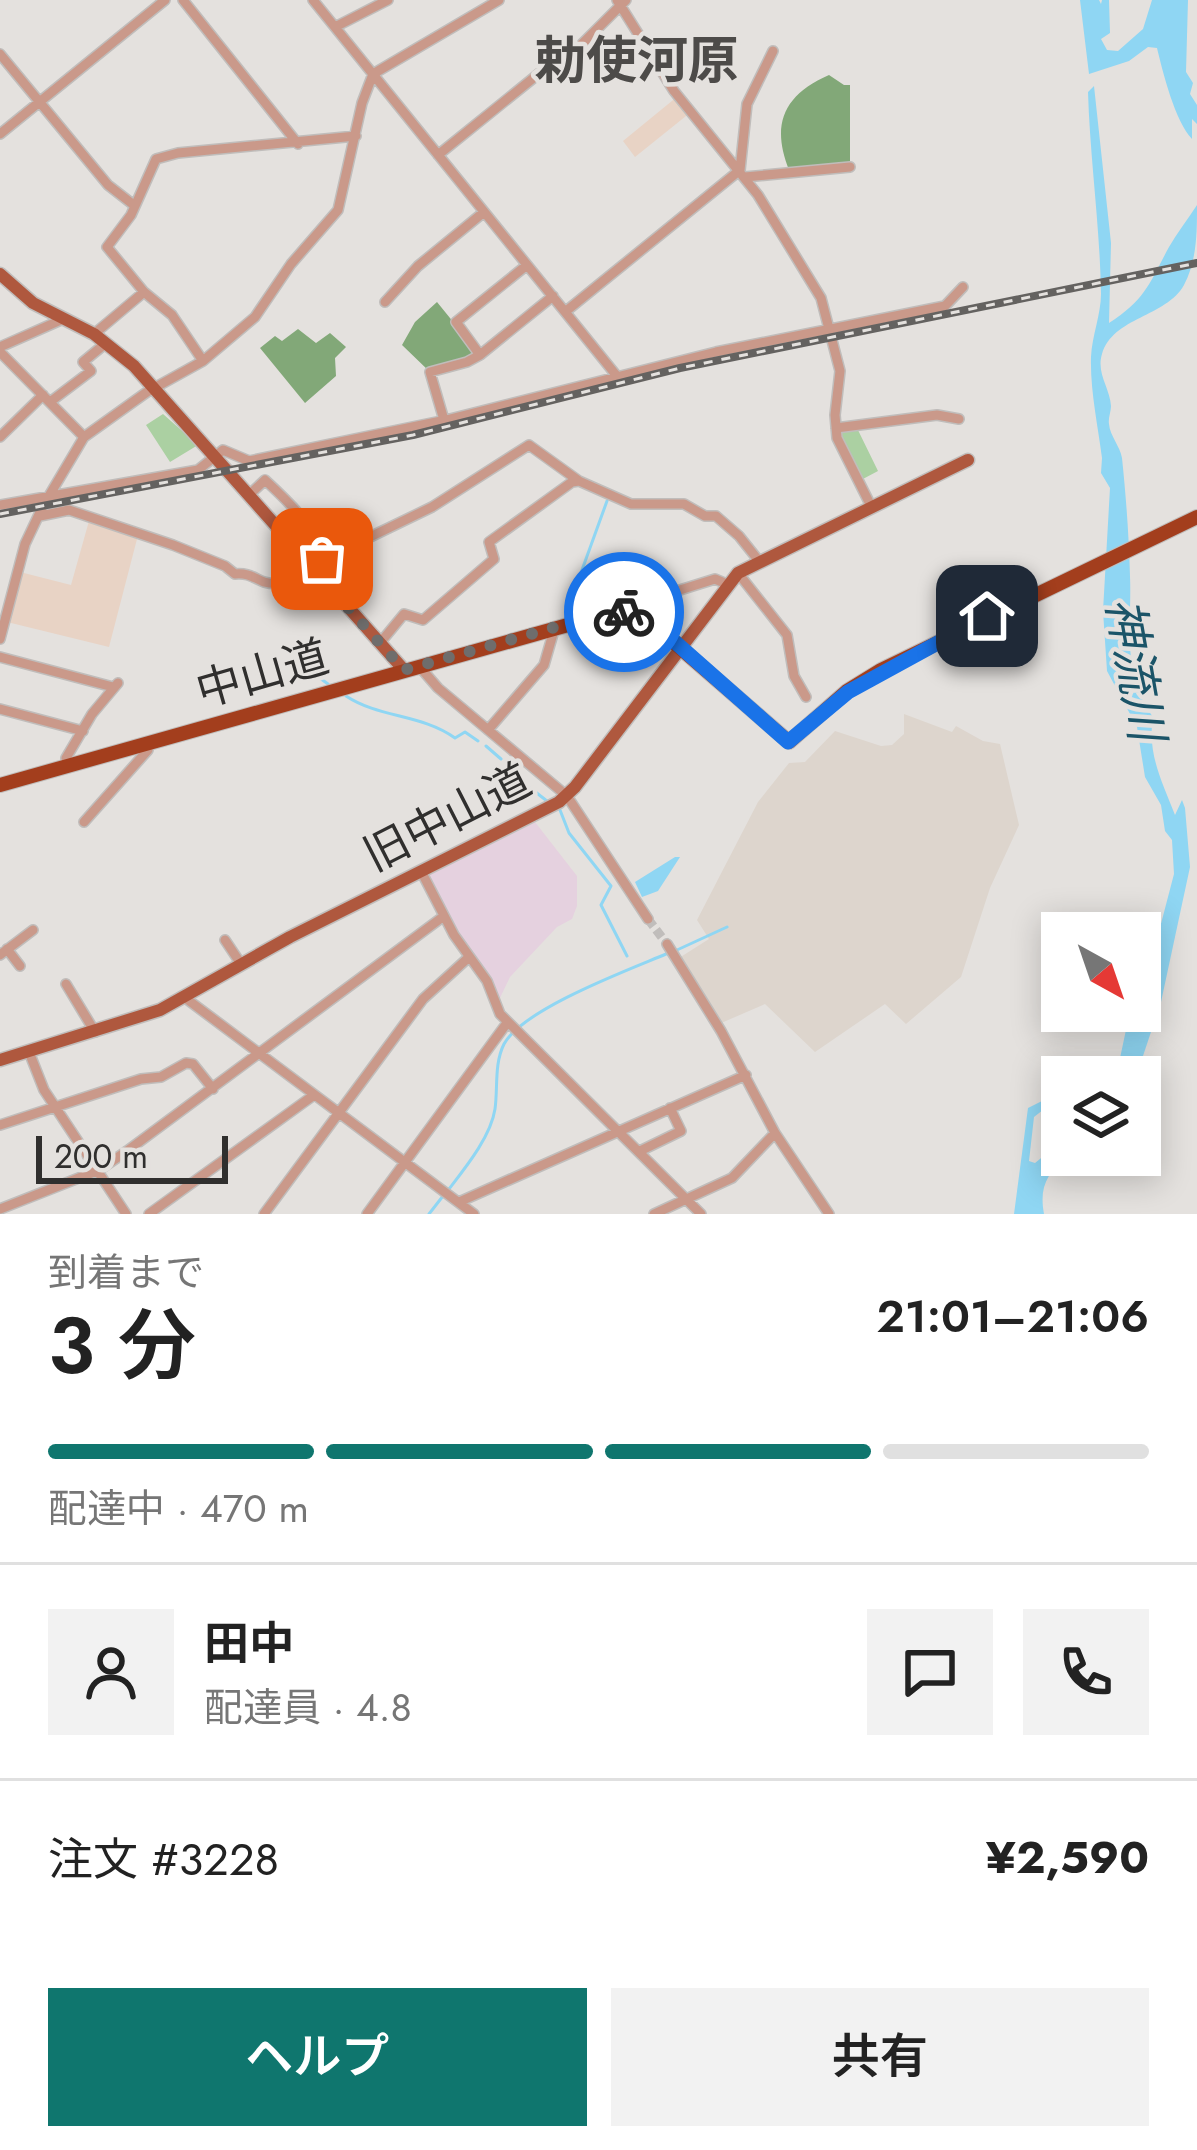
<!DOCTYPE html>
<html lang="ja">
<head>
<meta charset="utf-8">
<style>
  :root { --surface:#fff; --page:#f2f2f2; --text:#222; --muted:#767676; --line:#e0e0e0; --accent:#0f766e }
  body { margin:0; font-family:Jost,"Noto Sans JP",sans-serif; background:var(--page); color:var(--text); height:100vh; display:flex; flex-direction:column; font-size:45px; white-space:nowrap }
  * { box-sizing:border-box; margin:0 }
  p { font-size:39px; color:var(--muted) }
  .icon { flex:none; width:66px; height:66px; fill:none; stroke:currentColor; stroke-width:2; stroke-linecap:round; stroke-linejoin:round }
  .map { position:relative; height:1214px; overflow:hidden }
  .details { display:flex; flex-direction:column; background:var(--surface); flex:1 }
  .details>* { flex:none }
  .needle { width:78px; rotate:140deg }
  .buttons { position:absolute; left:1041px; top:912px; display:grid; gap:24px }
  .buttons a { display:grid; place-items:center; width:120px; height:120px; border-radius:0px; background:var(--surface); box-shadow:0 6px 30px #0003; font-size:60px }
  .scale { position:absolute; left:36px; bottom:30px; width:192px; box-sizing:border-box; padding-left:12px; border:6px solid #302f2e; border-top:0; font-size:33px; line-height:42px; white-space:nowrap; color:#302f2e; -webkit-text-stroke:9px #e4e1de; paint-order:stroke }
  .pin { position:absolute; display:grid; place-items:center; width:102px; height:102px; color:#fff; margin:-51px; border-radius:24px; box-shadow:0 6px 18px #0006 }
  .courier { position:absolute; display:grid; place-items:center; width:120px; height:120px; margin:-60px; border:9px solid #1a73e8; border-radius:50%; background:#fff; color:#222; box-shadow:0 3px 15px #0007 }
  .head em { font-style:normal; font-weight:600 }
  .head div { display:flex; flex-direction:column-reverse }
  .head { display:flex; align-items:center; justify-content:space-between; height:204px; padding:0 48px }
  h1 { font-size:78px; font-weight:600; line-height:90px }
  .bar { display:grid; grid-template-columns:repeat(4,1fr); gap:18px 12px; align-content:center; height:144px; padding:0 48px }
  .bar i { height:15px; border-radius:9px; background:var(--line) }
  .bar .current { background:var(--accent) }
  .bar p { grid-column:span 4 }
  .line { display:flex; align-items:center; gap:30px; padding:0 48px; border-top:3px solid var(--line) }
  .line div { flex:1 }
  .round { display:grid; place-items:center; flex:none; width:126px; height:126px; border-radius:0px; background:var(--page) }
  .button { display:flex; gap:24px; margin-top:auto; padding:24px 48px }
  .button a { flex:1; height:138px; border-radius:0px; background:var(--accent); color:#fff; font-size:48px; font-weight:600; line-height:138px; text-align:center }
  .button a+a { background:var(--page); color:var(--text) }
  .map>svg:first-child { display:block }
  .commercial { fill:#e8d3c5 }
  .built { fill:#ddd5cd }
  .education { fill:#e5d1df }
  .green { fill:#abd0a2 }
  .forest { fill:#82a878 }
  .water { fill:#8fd6f3 }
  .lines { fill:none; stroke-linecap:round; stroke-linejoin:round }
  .stream { stroke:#8fd6f3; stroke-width:3 }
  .minor-tunnel { stroke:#c0bdbb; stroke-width:9; stroke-dasharray:9 4.5; stroke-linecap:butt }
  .minor-casing { stroke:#c0bdbb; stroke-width:12 }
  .major-casing { stroke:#c0bdbb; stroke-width:15 }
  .highway-casing { stroke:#c0bdbb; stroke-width:16 }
  .minor { stroke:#ca998a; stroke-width:9 }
  .major { stroke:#af583e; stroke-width:12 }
  .highway { stroke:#a33e1d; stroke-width:14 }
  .rail-casing { stroke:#646260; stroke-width:8 }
  .rail { stroke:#e4e1de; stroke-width:3; stroke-dasharray:9; stroke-linecap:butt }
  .done { stroke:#6f6d6c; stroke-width:12; stroke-dasharray:0 21.6 }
  .route { stroke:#1a73e8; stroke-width:15 }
  .labels { text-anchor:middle; stroke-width:9; stroke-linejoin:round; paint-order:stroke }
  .street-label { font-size:45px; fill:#302f2e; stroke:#e4e1de }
  .water-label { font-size:48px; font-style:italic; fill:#1b5468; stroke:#e4e1de }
  .quarter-label { font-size:51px; font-weight:bold; fill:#4d4b49; stroke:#e4e1de }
</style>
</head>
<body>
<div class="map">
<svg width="1197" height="1214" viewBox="0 0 1197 1214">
  <rect width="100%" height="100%" fill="#e4e1de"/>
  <path class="commercial" d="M678 96 691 112 635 157 623 141Z
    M89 521 137 539 109 647 7 622 20 572 71 585Z"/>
  <path class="built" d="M904 714 952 732 956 726 983 741 1000 744 1019 825 990 888 961 977 906 1024 885 1004 815 1052 765 1004 719 1024 679 958 709 939 697 920 758 802 789 763 805 762 835 731 881 746 892 745 904 734Z"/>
  <path class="education" d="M535 822 577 876V906L572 919 557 927 510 977 498 1002 426 875Z"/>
  <path class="green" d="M163 414 198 445 170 462 146 425Z
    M856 426 878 471 861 480 840 440V429Z"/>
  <path class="forest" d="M829 75 844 85H850V167L789 170C771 125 783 95 829 75Z
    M437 302 480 355 430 372 402 345 415 322Z
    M298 329 316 343 330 333 346 347 335 358 336 376 305 403 260 348 275 336 282 341Z"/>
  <path class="water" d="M1080 0H1099L1101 4 1102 0H1109L1110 33 1101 39 1107 50 1118 51 1143 29 1152 0H1188L1186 72 1193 83 1190 94 1197 105V124L1192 119V139C1175 121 1163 73 1157 48L1148 47 1129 61 1089 74Z
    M1094 86 1111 243 1109 323C1146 299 1149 284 1169 247 1177 233 1188 219 1197 205 1197 233 1197 260 1184 285 1166 317 1113 317 1102 354 1096 373 1110 388 1111 406 1111 412 1108 418 1109 424 1110 436 1120 446 1122 458 1126 496 1129 537 1130 576 1132 628 1121 672 1153 717 1147 754 1162 781 1175 815L1182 800 1185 808 1190 867 1161 1002 1142 1059 1131 1077H1116L1130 1011H1140C1140 985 1139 960 1157 939L1174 874 1172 840 1165 831 1161 805 1145 777 1137 727 1107 671 1103 611 1110 488 1101 473 1102 458C1098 426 1090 390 1091 357 1092 336 1101 314 1101 294 1100 226 1090 159 1088 92Z
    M675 857H680L658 891 642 897 635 882Z
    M1062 1091V1095L1034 1117 1029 1161 1035 1163 1062 1141V1155H1068C1047 1174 1039 1186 1044 1214H1014L1028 1108Z"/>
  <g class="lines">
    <path class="stream" d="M578 581 607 501
      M585 588 611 603
      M317 676 328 684
      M346 696C379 718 422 714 455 738L465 732 478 741
      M486 746 501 759
      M510 767 521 779
      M529 787 547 801
      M560 810 569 833 611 886 601 905 627 956
      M677 950 727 927
      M449 1189C466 1167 491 1136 495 1109 498 1088 494 1064 504 1044 523 1009 628 970 666 954
      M429 1214 443 1196"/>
    <path class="minor-tunnel" d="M648 919 667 944"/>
    <g class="minor-casing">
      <path id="minor" d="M183 0 298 144
        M313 0 616 375
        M617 0 674 91 758 195 821 298 840 371 835 415 837 438 872 508
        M335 27 388 0
        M0 54 108 185 135 206
        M0 134 165 0
        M438 155 552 63 581 45 626 0
        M745 177 850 167
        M385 302 418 266 484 212
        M565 312 740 170 747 104 773 51
        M94 334 144 292
        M0 347 61 320
        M0 352 84 437
        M480 355 456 322 527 265
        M203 361 172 315 144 292 107 247 131 215 156 159 178 153 356 136
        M50 402 91 371 83 362 106 343
        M444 420 430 372 467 362 480 355 553 296
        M836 428 937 415 959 419
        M0 437 43 395
        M1 505 198 470 223 450 249 461 446 420 716 352 945 306 963 287
        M40 516 69 510 173 545 225 566 235 574C249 573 252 577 264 582 280 587 310 579 323 569 322 532 291 504 265 480L249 495
        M350 517 370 537 432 507 529 445 579 481
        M738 573 787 635 794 676 806 697
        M632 605 715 579 729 585
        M0 639 25 544 43 506 84 437 147 392 203 361 255 317 291 264 338 210 362 103 373 74 499 0
        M380 643 404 614 423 620 494 559 489 542 572 482 579 481 631 504H684L705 516H716L739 536 759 561
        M0 657 113 687
        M419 666 438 688 567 796 648 919
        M0 709 83 731
        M488 730 544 665 555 627
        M68 765 66 758 92 714 118 683
        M84 822 148 750 147 743
        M421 871 454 935 487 981 500 1014 701 1214
        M225 940 241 964
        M667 944 721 1031 775 1133 829 1214
        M7 949 20 966
        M0 955 33 930
        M66 984 95 1032
        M184 997 474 1214
        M29 1052 44 1090 126 1214
        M0 1125 141 1079 161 1077 186 1063 193 1064 213 1089
        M640 1151 681 1131 670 1108
        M459 1202 746 1075
        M0 1209 99 1170 127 1151 444 916
        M149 1214 314 1095
        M264 1214 423 999 468 958
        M367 1214 507 1023
        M654 1214 732 1178 775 1133"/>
    </g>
    <g class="major-casing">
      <path id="major" d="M0 274 33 303 94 334 134 366 404 670
        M0 1060 160 1010 290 937 559 802 575 787 738 573 968 460"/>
    </g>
    <g class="highway-casing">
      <path id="highway" d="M0 785 614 612 650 622 789 742 847 691 881 670 1197 517"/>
    </g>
    <use href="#minor" class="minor"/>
    <use href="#major" class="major"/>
    <use href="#highway" class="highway"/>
    <g class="rail-casing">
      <path id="rail" d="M0 514 413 435 680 368 1197 263"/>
    </g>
    <use href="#rail" class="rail"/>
  </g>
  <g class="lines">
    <path class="done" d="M322 559 324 567 317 573 404 670 591 617 624 612"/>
    <path class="route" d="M624 612 650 622 666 634 788 742 848 692 987 616"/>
  </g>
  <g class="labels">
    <g class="street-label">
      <text transform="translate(262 673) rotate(-16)" y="16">中山道</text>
      <text transform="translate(447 817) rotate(-27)" y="16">旧中山道</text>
    </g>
    <g class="water-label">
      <text transform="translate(1136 669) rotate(80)" y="17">神流川</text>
    </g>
    <g class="quarter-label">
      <text x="637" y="78">勅使河原</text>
    </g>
  </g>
</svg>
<div class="buttons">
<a><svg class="needle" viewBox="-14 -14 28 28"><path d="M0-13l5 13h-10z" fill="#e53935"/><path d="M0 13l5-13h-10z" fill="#767676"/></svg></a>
<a><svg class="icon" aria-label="layers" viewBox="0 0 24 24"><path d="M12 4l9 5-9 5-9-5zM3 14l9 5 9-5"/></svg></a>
</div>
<div class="scale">200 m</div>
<div class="pin" style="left:322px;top:559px;background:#ea580c"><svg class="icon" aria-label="bag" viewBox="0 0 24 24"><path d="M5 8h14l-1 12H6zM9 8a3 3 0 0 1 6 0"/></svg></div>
<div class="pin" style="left:987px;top:616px;background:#1f2937"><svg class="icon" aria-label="home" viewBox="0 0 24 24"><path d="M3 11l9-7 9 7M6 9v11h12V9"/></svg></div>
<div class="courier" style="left:624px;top:612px"><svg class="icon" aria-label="bike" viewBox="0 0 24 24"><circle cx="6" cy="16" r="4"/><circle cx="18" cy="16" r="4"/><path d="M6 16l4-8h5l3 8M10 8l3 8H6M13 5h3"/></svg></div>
</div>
<section class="details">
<div class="head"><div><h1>3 分</h1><p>到着まで</p></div><em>21:01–21:06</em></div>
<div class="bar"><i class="current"></i><i class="current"></i><i class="current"></i><i></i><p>配達中 · 470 m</p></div>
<div class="line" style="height:216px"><a class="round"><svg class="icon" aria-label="person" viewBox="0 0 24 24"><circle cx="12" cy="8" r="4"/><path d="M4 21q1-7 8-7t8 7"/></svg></a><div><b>田中</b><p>配達員 · 4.8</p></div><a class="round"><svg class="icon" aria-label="chat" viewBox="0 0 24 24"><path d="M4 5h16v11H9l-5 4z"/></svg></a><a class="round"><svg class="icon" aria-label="phone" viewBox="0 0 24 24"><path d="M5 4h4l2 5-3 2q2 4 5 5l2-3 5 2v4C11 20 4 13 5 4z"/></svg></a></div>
<div class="line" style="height:156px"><div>注文 #3228</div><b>¥2,590</b></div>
<div class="button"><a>ヘルプ</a><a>共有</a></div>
</section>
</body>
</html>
